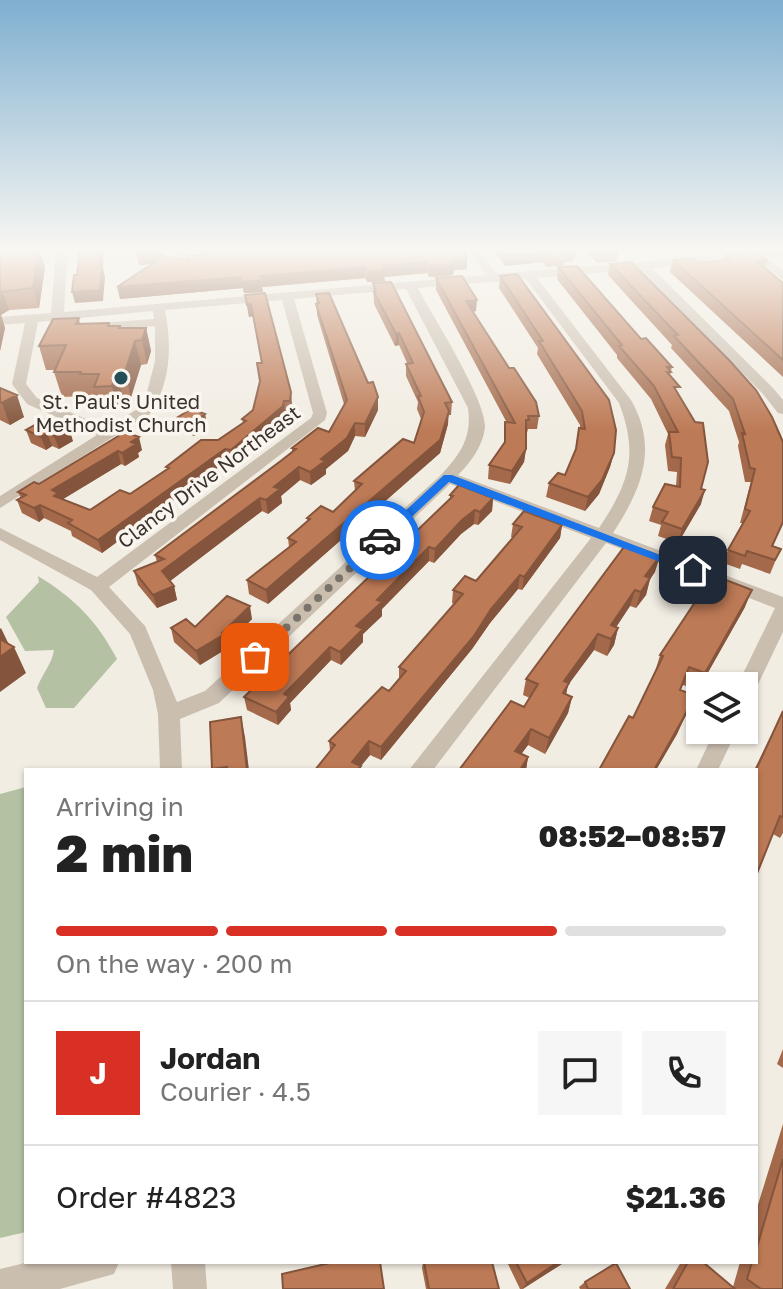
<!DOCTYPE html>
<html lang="en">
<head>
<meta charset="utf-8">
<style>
  :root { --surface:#fff; --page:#f6f6f6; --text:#222; --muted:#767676; --line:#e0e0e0; --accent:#d93025 }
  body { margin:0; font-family:"Golos Text",sans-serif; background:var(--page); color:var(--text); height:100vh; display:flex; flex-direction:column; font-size:30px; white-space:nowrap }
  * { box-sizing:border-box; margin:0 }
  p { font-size:26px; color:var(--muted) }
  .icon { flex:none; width:44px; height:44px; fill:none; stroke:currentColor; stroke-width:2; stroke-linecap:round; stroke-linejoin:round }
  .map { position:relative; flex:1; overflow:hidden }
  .details { position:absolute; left:24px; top:768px; width:734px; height:496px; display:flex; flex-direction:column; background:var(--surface); border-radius:0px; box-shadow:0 2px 6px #0004 }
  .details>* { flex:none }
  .controls { position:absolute; left:686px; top:672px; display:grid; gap:16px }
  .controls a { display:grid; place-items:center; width:72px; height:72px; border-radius:0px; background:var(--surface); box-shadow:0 2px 6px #0004; font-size:40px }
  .pin { position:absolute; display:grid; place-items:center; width:68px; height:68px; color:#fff; margin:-34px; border-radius:16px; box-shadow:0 4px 12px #0006 }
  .courier { position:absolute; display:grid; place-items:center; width:80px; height:80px; margin:-40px; border:6px solid #1a73e8; border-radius:50%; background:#fff; color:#222; box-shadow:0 2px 10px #0007 }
  .headline em { font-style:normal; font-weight:800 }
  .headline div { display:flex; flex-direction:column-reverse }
  .headline { display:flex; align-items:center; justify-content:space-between; height:136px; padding:0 32px }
  h1 { font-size:52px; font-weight:800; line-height:60px }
  .bar { display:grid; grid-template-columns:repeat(4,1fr); gap:12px 8px; align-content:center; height:96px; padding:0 32px }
  .bar i { height:10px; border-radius:6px; background:var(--line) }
  .bar .selected { background:var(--accent) }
  .bar p { grid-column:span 4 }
  .line { display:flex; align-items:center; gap:20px; padding:0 32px; border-top:2px solid var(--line) }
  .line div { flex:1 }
  .round { display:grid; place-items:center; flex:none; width:84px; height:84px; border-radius:0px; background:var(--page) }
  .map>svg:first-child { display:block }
  .green { fill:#b4c1a3 }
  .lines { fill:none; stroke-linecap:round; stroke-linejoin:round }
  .minor { fill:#cabeaf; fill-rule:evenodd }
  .wall { fill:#a3694a }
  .shaded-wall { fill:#84553c }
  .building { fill:#bd7a56; stroke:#84553c; stroke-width:2 }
  .route { fill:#1a73e8 }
  .done { stroke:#7a736c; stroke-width:8; stroke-dasharray:0 14.4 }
  .poi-dot { fill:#254f58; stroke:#faf6ef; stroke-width:3 }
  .labels { text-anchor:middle; stroke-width:7; stroke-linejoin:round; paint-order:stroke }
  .far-poi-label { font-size:20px; fill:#3a322c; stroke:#faf6ef }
  .far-street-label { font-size:20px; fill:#3a322c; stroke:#faf6ef }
</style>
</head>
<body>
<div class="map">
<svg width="783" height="1289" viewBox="0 0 783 1289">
  <rect width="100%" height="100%" fill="#f2ede3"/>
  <path class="green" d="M38 576C74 598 97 621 117 659L74 708H46L37 688C42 674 52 664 54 650L25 651 6 617 39 582Z
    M26 787V1232L0 1238V794Z"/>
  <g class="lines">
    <path class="minor" d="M56 250H68L64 312 486 275 468 250H480L497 274 783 250V256L767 258 783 270V280L755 259 652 268 773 388 783 400V414L778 413 763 394 640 269 537 278 631 400C659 449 641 490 613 533L783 597V632L751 699 744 701V686H737L775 608 606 543 433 770H409L591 538 450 484 219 703 180 719 182 770H160L158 714 153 690 130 634 91 590 0 540V528L97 577 311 418 313 413 282 300 165 310C172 347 171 382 150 414L0 508V496L97 435 27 404 12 384 25 323 0 325V317L51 313ZM526 279 619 403C639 455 629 483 599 528L458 475C471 462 483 446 485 427 486 399 433 317 418 288ZM406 289 468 408C472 437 461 453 442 474L205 691 177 702 145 626 109 587 325 420 327 413 294 299ZM153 311 154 319 85 324 79 328 85 332 155 326V361L145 400 139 408 107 428 37 398 26 384 38 322Z
      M177 250H189V254L212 253 218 256C209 262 187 264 178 258Z
      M715 730H737L718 770H696Z
      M29 1262H119L114 1274 60 1289H0V1269Z
      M171 1262H205L207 1289H173Z"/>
  </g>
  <path class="wall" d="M0 250H40L45 267 39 308 9 310 1 315 5 328 0 351Z
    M137 250H163L164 256 189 260 202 255 463 250 467 269 454 270 453 275 429 277 427 273 384 277 385 281 367 282 365 278 262 287 263 292 244 293 243 288 120 299 151 264 139 265Z
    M493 250H578L573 261 565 262 564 265 546 267 543 262 505 266Z
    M589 250H619L617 261 597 263 589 254Z
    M705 250H739L708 253Z
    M724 254 767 261 765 268 783 283V377L670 272 673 260 698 263 722 261Z
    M610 264 729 360 782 525 773 546 775 562 770 574 742 564 740 569 723 563 728 550 743 523H740L751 482H745L738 446 739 442 729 411 671 348 672 345 608 275Z
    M558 267 672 367 670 375 678 394 701 489V504L678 543 658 536 661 525 649 521 653 507 676 486 677 472 668 471 665 445 668 434 651 399 617 358V355L557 279Z
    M517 274 614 453 610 467 599 494 585 511 546 497 549 483 565 475 575 451 580 429V425L537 354 538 348 499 288 500 276Z
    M436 278 476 311 473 312 539 416 537 429H528L527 433H526V449L524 462 510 484 488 479 489 465 504 444 505 422 507 423 436 290Z
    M373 283 452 402 451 415H448V424L440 453 268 604 249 594 247 580 289 547 288 538 307 522V518L333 512 355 491 354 481 414 443 421 419 417 409 418 402 406 376V364L407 363 399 345 395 346 374 304Z
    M316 294 378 410 365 437 355 436 348 451 326 469V474L311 485 300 480 281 496 282 503 268 514 262 511 170 581 174 586 177 600 157 608 138 585 134 571 157 562 155 555 292 452V448L329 432 344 404 317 315Z
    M245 295 292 405 291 414H285L284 419 233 463 227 461 102 553 72 536 71 531 44 518 39 522 22 513 17 500 21 498 18 492 39 484 125 432 142 450 138 453 139 457 125 466 121 464 63 499 90 510 130 494 167 469 166 467 218 440 243 423 242 419 253 410 260 383 257 363H262L253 316 249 317Z
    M79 318 80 324 109 323 110 326 121 328H146L151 351 147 364 141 365 131 397H123L118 411 101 412 97 399H86V396L62 397 54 372 55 370H46L39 346Z
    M0 388 24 417 10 425 0 420Z
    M205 414 207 427 194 436 181 430 178 417Z
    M47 418 73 441 59 449 52 446 46 450 31 443 26 430Z
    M450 495 493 498 492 511 478 525 474 524 461 534 434 563 429 561 382 609V616L363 634V642L341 665 331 660 290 703 291 710 278 725 247 710 244 697 450 498Z
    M513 524 562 525 560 538 522 590 518 589 490 623 472 649 381 760 370 755 361 766V770H315L330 751 329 741 389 691 399 680V667L454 604 452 603 453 590 476 581 513 538 511 537Z
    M655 572 650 579 646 595 636 608 630 606 616 627 618 628 614 645 607 656 594 650 568 685 566 694 572 697 568 713 545 754 528 745 521 754 528 757 526 770H459L524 707 530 698 523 695 526 679Z
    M745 607 698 690 683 685 680 690 687 713 677 734 656 770H599L633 718 655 672 660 655Z
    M252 619 226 645V649L200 665 174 642 171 628 195 627Z
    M783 711V833L780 838 773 834 756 770H754Z
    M783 1049V1068L777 1064Z
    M783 1124V1289H665L681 1262H703L733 1287 740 1262H756V1211Z
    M423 1262H492L499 1289H426L422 1268Z
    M507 1262H565L523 1289H520Z
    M585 1282 630 1289H580L579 1287Z"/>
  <path class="shaded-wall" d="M39 250 45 267 39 308 33 288Z
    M101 250H104L103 268 105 277 103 301 75 303 72 292 100 266Z
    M163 250 165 263 139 265 136 254Z
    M578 250 573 261 565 262 566 256 563 252Z
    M671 250H689L671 252Z
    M544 253 543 262 505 266 506 256Z
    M467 257V269L454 270 453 275 429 277V266L451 259Z
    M427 262V273L384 277 385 281 367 282V271L383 266Z
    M365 267V278L262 287 263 292 244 293 242 282 260 276Z
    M241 277 243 288 120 299 117 287Z
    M2 291 9 310 1 315 5 328 0 351V292Z
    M477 300 476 311 465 312 466 301Z
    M251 304 253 316 249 317 247 305Z
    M146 328 151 351 147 364 142 340Z
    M399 333V345L395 346 396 334Z
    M135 341 141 365 131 397 125 372Z
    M116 372 123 397 118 411 112 386Z
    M291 392 292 405 291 414 290 401Z
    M17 395 24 417 10 425 2 403Z
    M378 397V410L365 437V424Z
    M284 401 285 414 284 419 233 463 231 450Z
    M449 411 448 424 440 453 268 604 266 590Z
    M205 414 207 427 194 436 192 423Z
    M355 423V436L348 451 326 469V474L311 485 310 472Z
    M69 428 73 441 59 449 54 436Z
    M47 433 52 446 46 450 41 437Z
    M139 437 142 450 138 453 139 457 125 466 122 453 131 442Z
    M225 449 227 461 102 553 98 540Z
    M526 449 524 462 510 484 512 471Z
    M118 451 121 464 60 501 62 506 52 490Z
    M614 453 610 467 599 494 585 511 588 497Z
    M299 467 300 480 281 496 282 503 268 514 266 500 274 487Z
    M705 490 701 504 678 543 682 529Z
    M260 498 262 511 165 585 162 571Z
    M493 498 492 511 478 525 480 512Z
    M40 505 44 518 39 522 34 508Z
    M475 510 474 524 461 534 434 563 435 549 462 520Z
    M562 525 560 538 522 590 524 577Z
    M429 547V561L382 609V616L363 634V642L341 665 340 652 356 626 377 600Z
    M660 556 655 572 650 579 646 595 636 608 645 576Z
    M520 575 518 589 490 623 472 649 381 760V747Z
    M174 586 177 600 157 608 153 595Z
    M635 590 630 606 609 638 611 625Z
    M752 590 745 607 698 690 705 673Z
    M250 606 252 619 226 645V649L200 665 196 651 222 633Z
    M1 628 11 649 14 647 26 673 0 692V629Z
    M618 628 614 645 607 656 611 639Z
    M598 634 594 650 568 685 565 699 563 693 564 681Z
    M330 647 331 660 290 703 291 710 278 725 276 712 284 694Z
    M694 695 677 734 656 770H654Z
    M572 697 568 713 545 754 549 738Z
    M241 717 245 737 249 770H247Z
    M531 729 528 745 512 767 515 751Z
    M369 741 370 755 361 766V770H353L352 762Z
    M528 757 526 770H520Z
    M558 1262H565L522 1289 527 1283Z"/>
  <path class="building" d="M0 250H39L33 288 0 292Z
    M80 250H101L100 266H102L100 290 72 292 74 275H77Z
    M137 250H163V252L136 254Z
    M217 250H463L467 257 451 259 454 264 429 266 427 262 383 266 384 270 367 271 365 267 260 276 262 280 242 282 241 277 117 287 164 256 189 260 188 256 202 255 201 251Z
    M501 250H575L574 251 563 252 566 256 548 257 544 253 506 256Z
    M755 251 767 261 757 262 783 283V360L673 260 694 258 698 263 731 260 724 254Z
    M631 262 729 360 756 390 772 417 783 442V522L772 546 781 549 775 560 747 551 745 556 728 550 750 511 745 509 755 469 750 468 742 433 745 434 733 399 674 336 678 335 610 264Z
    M577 266 641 339 646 338 672 367H667L671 372H667L680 387H674L695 422 703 423 708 462 701 489 705 490 682 529 662 522 668 512 653 507 665 484 680 487 681 458 672 457 669 432H678L654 386 619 346 622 345 558 267Z
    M517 274 609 400 616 430 614 453 602 480 588 497 549 483 558 473 565 475 576 449 579 428 585 429 582 411 539 341H543L500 276Z
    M462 276 477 300 466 301 509 368H514L536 402 539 416H528L529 420H526V449L512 471 489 465 505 442V422L515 423 436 278Z
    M391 282 452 402 445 403 449 411 440 440 266 590 247 580 296 542 288 538 310 519 307 518 321 506 333 512 362 484 354 481 403 439 414 443 424 412 418 396H421L406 364 413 363 399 333 396 334 374 292H376L373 283Z
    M265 293 291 392 290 401H284L283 406 231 450 225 449 98 540 68 523 72 520 40 505 34 508 17 500 26 495 18 492 34 482 39 484 125 432 139 437 131 442 136 444 122 453 118 451 52 490 58 493 54 496 90 510 120 490 130 494 169 468 166 467 201 440H218L246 421 242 419 253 410 260 381 257 363H262L251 304 247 305 245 295Z
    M329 293 368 383 373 382 378 397 365 424 355 423 347 438 321 459 325 461 310 472 299 467 274 487 280 489 266 500 260 498 162 571 174 586 153 595 134 571 164 559 155 555 282 460 296 449 292 448 318 428 329 432 347 400 316 304 319 303 316 294Z
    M79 318 76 324 109 323 108 326H120L119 328H146L142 340 135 341 125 372H116L112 386 94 387 99 374H80L81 372H54L66 345 39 346 53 319Z
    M0 388 17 395 2 403 0 402Z
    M191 409 205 414 192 423 178 417Z
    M47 418 69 428 54 436 47 433 41 437 26 430Z
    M459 485 493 498 480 512 475 510 462 520 435 549 429 547 377 600 382 602 356 626 363 629 340 652 330 647 284 694 289 697 276 712 244 697 453 496 450 495Z
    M524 511 562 525 524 577 520 575 491 609 474 636 381 747 369 741 352 762 361 766 357 770H315L335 745 329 741 382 687 389 691 406 671 399 667 463 594 453 590 465 576 476 581 522 527 513 524Z
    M624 547 635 551 638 548 660 556 645 576 650 578 641 592 635 590 611 625 618 628 611 639 598 634 564 681 569 683 563 693 572 697 549 738 531 729 515 751 528 757 520 770H459L511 701 524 707 538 684 526 679Z
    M713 575 752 590 705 673 689 667 680 690 694 695 684 717 654 770H599L629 716 633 718 663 656 660 655Z
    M227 596 250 606 222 633 223 635 196 651 171 628 186 619 195 627Z
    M0 639 14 647 0 657Z
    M783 711V817L780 816 756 876V770Z
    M241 717 247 770H227V767L212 769 210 722Z
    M783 1159V1289H761L747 1279 752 1262H756V1250Z
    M334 1262H380L384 1289H283L282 1274Z
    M424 1262H492L499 1289H429Z
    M516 1262H558L527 1283Z
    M688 1262H703L735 1289H673Z
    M616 1263 630 1289H588L585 1282Z"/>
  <linearGradient id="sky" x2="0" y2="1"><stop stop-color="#7fafd0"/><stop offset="0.58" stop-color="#f9f7f2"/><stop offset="1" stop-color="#f9f7f2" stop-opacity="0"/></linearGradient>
  <rect width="783" height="431" fill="url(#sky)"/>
  <path class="route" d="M444 475H452L699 570 689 573 449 482 384 543H376V538Z"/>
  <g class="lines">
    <path class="done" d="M255 657 380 540"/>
  </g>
  <circle class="poi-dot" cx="121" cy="378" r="8"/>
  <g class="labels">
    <g class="far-poi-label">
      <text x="121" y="409">St. Paul's United<tspan x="121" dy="23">Methodist Church</tspan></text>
    </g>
    <g class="far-street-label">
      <text transform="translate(209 477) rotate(-37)" y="7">Clancy Drive Northeast</text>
    </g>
  </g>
</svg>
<div class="controls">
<a><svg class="icon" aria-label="layers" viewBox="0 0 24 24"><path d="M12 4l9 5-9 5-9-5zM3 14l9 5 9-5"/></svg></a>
</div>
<div class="pin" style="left:255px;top:657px;background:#ea580c"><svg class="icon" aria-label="bag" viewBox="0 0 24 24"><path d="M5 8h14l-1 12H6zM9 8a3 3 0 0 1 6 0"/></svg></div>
<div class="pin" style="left:693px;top:570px;background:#1f2937"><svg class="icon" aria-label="home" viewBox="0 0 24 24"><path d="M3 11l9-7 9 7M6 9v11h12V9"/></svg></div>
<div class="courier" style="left:380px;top:540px"><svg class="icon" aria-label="car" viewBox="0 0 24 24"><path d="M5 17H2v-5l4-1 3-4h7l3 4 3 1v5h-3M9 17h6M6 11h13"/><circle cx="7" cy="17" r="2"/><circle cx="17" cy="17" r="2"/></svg></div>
<section class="details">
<div class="headline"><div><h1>2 min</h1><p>Arriving in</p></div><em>08:52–08:57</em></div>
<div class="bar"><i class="selected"></i><i class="selected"></i><i class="selected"></i><i></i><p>On the way · 200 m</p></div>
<div class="line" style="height:144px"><b class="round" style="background:var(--accent);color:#fff">J</b><div><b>Jordan</b><p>Courier · 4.5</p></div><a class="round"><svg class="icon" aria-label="chat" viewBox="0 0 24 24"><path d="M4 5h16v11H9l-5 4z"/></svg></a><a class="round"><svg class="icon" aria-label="phone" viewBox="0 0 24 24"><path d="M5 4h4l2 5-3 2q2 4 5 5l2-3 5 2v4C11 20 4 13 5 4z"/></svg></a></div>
<div class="line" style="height:104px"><div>Order #4823</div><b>$21.36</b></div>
</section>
</div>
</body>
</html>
